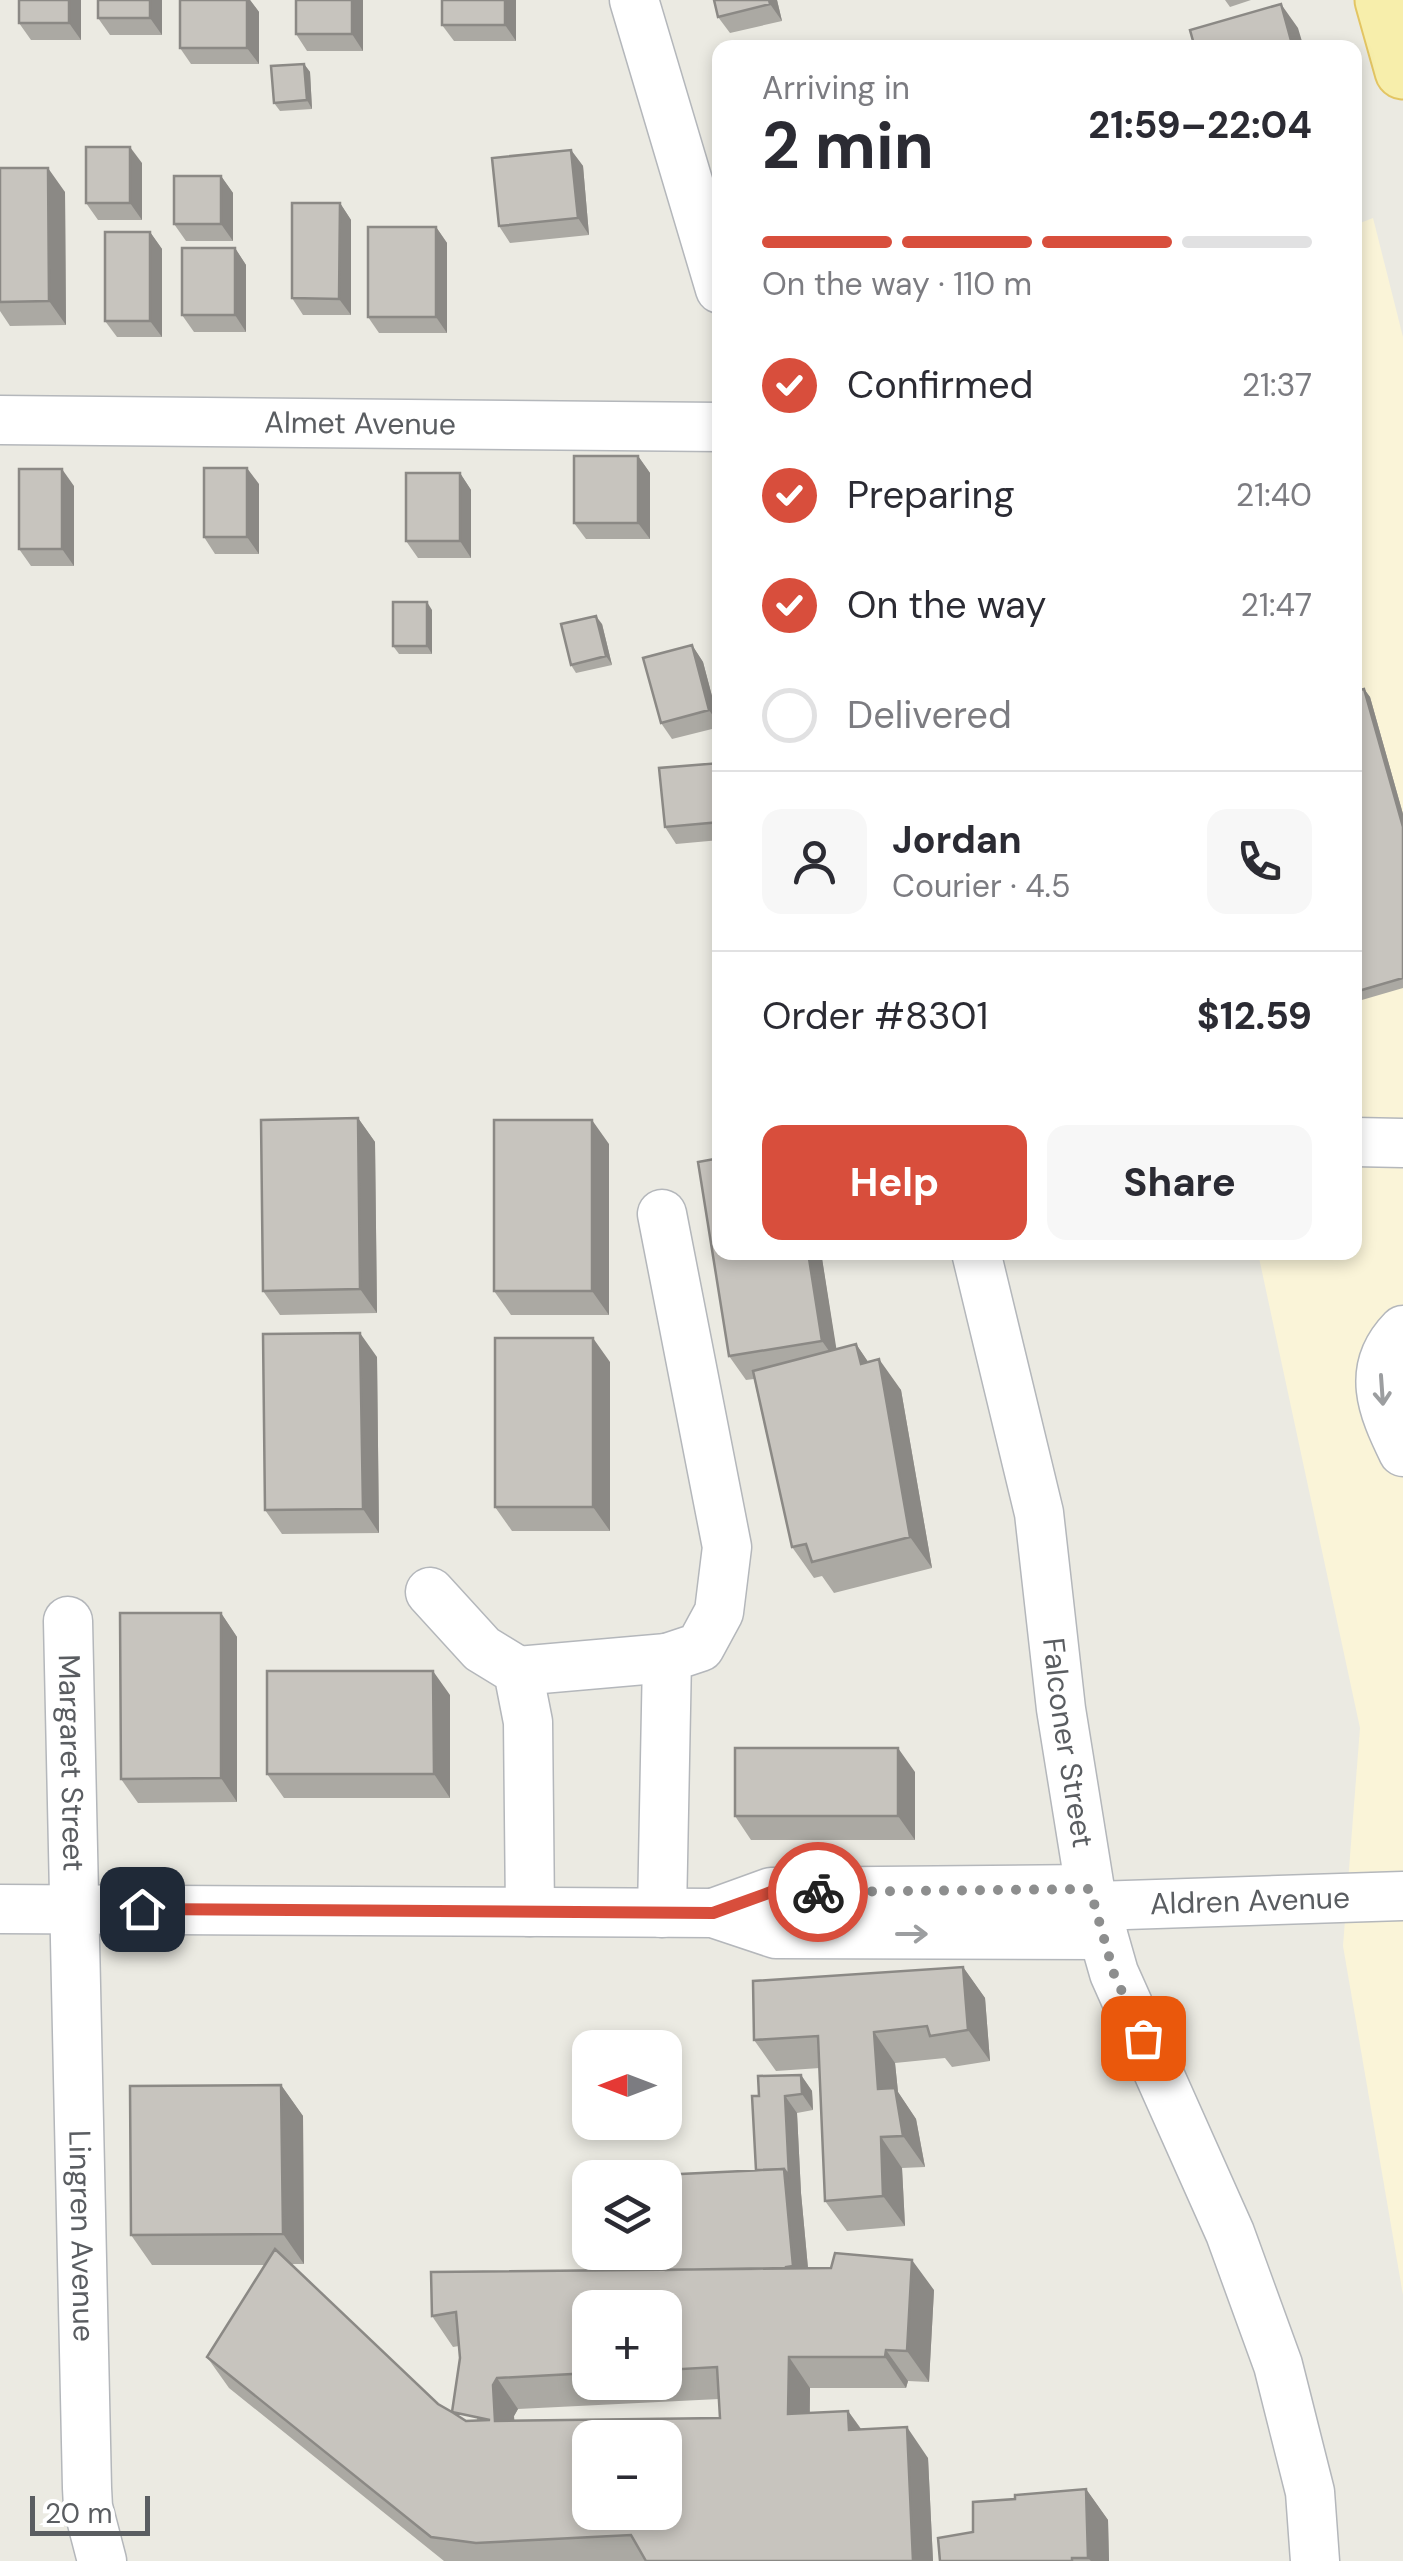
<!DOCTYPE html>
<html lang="en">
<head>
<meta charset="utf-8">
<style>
  :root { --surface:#fff; --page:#f7f7f7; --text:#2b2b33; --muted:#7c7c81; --line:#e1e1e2; --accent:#d84e3c }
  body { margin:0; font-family:"DM Sans",sans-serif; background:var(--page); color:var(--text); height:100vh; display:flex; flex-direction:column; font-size:38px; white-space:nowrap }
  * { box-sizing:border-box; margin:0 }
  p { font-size:32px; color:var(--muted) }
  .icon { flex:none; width:55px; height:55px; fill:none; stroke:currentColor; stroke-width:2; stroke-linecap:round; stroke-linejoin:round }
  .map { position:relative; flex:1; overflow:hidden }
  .sheet { position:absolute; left:712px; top:40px; width:650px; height:1220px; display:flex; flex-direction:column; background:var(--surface); border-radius:20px; box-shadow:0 5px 15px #0003 }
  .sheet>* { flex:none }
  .needle { width:65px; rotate:270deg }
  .buttons { position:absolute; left:572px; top:2030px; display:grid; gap:20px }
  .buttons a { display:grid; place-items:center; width:110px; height:110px; border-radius:20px; background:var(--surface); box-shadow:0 5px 15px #0003; font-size:50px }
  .scale { position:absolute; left:30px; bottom:25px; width:120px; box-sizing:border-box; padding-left:10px; border:5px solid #5a5d61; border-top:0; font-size:28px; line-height:35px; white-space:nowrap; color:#5a5d61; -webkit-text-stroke:8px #fff; paint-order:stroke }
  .pin { position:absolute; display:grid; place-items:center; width:85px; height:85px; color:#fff; margin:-42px; border-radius:20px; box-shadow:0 5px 15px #0006 }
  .courier { position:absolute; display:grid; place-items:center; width:100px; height:100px; margin:-50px; border:8px solid #d84e3c; border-radius:50%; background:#fff; color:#222; box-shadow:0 2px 12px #0007 }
  .overview em { font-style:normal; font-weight:700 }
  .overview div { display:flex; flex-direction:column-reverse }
  .overview { display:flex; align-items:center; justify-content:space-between; height:170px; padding:0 50px }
  h1 { font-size:65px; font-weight:700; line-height:75px }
  .bar { display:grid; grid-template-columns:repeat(4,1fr); gap:15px 10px; align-content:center; height:120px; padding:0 50px }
  .bar i { height:12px; border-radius:8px; background:var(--line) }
  .bar .on { background:var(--accent) }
  .bar p { grid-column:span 4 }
  .line { display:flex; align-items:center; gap:25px; padding:0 50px; border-top:2px solid var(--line) }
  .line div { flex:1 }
  .round { display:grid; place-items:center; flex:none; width:105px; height:105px; border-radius:20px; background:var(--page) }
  ol { padding:0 50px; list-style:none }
  li { display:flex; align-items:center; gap:30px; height:110px }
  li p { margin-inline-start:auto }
  li .icon { padding:10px; border-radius:50%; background:var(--accent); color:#fff; stroke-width:4 }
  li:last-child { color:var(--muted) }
  li i { width:55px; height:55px; border:5px solid var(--line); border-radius:50% }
  .action { display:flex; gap:20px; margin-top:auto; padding:20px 50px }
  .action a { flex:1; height:115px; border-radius:20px; background:var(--accent); color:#fff; font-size:40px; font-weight:700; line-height:115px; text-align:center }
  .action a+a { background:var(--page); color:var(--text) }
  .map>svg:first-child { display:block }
  .commercial { fill:#faf4d8 }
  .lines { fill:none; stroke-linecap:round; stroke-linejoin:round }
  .minor-casing { stroke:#b4b7bb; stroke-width:51 }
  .major-casing { stroke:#e3c563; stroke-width:59 }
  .minor { stroke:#fff; stroke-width:48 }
  .major { stroke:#f7eeab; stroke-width:55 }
  .wall { fill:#aba9a3; fill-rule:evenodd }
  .shaded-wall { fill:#8b8985 }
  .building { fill:#c7c4be; stroke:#8b8985; stroke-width:2.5; fill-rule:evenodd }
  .oneway { stroke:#9c9ea0 }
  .done { stroke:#8d8e8e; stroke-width:10; stroke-dasharray:0 18 }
  .route { stroke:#d84e3c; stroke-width:12 }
  .labels { text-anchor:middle; stroke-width:8; stroke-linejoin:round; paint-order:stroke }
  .street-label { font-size:30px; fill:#5a5d61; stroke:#fff }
</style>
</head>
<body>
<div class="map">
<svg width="1403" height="2561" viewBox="0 0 1403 2561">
  <rect width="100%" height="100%" fill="#ebeae2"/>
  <path class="commercial" d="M1373 218 1403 337V2295L1343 1946 1360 1728 1258 1253 1355 1252V225Z"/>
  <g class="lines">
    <g class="minor-casing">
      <g id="minor">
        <path d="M634 0 720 289"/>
        <path id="s1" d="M0 420 720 427"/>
        <path d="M1355 1142 1403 1143"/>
        <path d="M662 1214 727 1547 719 1612 700 1647 667 1658 662 1913"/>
        <path id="s2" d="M976 1252 1039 1513 1061 1709 1090 1889 1114 1973 1230 2233 1278 2365 1310 2492 1315 2561"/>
        <path d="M1403 1330C1365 1369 1382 1409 1403 1452"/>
        <path d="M430 1592 482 1649 518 1671 528 1722 530 1912"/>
        <path id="s3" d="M68 1621 87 2488 88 2507 102 2561"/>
        <path d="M518 1671 667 1658"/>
        <path id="s4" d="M1095 1906 1403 1896"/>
        <path d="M0 1909 713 1913 776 1934 1103 1935"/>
        <path d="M713 1913 771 1892 1090 1889"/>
      </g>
    </g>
    <g class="major-casing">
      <path id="major" d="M1383 0 1403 71"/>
    </g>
    <use href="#minor" class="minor"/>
    <use href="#major" class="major"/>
  </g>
  <path class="wall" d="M81 0V40H31L19 23Z
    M162 0V35H110L98 18Z
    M180 0H250L259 12V64H191L180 48Z
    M363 0V51H307L296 34Z
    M516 0V41H454L442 25Z
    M777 0 782 21 730 33 718 17Z
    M1225 0H1251L1230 7Z
    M304 64 310 72 312 109 280 111 274 103Z
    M571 150 583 166 589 235 510 243 499 226Z
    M142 163V220H98L86 203Z
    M0 168 65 192 66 325 10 326 0 311Z
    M221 176 233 193V241H186L174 224Z
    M340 203 351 220V315H303L292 298Z
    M436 227 447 243V333H379L368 317Z
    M150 232 162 249V337H117L105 321Z
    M235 248 246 265V332H194L182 315Z
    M638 456 650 473V539H586L574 523Z
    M460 473 471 490V558H418L406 541Z
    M259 484V554H215L204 537Z
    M74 486V566H31L19 549Z
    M432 610V654H399L393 646Z
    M602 624 612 665 576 673 571 665Z
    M692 645 703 662 720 727 672 739 661 723Z
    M1364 689 1370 697 1403 814V988L1355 1002V691Z
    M720 763V840L676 844 665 827Z
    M358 1118 375 1142 377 1313 280 1315 263 1291Z
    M609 1144V1315H511L494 1291Z
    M821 1252 836 1350 856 1344 868 1362 901 1390 932 1568 834 1593 822 1576 814 1578 792 1547 754 1379 746 1380 729 1356Z
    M377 1357 379 1533 282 1534 265 1510Z
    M610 1362V1531H512L495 1507Z
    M221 1613 237 1637V1802L138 1803 121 1779Z
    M450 1695V1798H284L267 1774Z
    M915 1772V1840H751L735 1816Z
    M963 1967 985 1998 990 2061 952 2067 945 2058 895 2063 898 2092 916 2119 925 2167 902 2168 905 2226 847 2231 825 2201 820 2068 776 2071 754 2040Z
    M801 2075 812 2091 813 2110 797 2113 801 2193 808 2268 934 2290 929 2382 908 2381 906 2388H810V2413L848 2411 862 2430 928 2458 933 2561H444L229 2388 207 2357 265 2265H152L131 2235 281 2085 303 2116 304 2264H291L438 2404 452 2412 460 2358 459 2346 453 2347 432 2316 666 2270V2267L662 2266 652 2252H665L756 2170 759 2096ZM590 2308H665V2382H590ZM719 2399 720 2418 514 2420V2416L518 2409ZM452 2412 477 2417V2420L466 2421Z
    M1086 2489 1108 2520 1109 2561H940L1015 2499Z"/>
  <path class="shaded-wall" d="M69 0H81V40L69 23Z
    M150 0H162V35L150 18Z
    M247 0H250L259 12V64L247 48Z
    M352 0H363V51L352 34Z
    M505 0H516V41L505 25Z
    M769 0H777L782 21 770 4Z
    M1281 4 1298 28 1304 48H1293Z
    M304 64 310 72 312 109 307 100Z
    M130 147 142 163V220L130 203Z
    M571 150 583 166 589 235 578 218Z
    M48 168 65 192 66 325 49 301Z
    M221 176 233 193V241L221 224Z
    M340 203 351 220V315L339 299Z
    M436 227 447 243V333L436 317Z
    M150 232 162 249V337L150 321Z
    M235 248 246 265V332L235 315Z
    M638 456 650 473V539L638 523Z
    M247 468 259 484V554L247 537Z
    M62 469 74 486V566L62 549Z
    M460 473 471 490V558L460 541Z
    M427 602 432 610V654L427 646Z
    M596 616 602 624 612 665 606 656Z
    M692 645 703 662 720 726 709 710Z
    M1364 689 1370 697 1403 814V827Z
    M358 1118 375 1142 377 1313 360 1289Z
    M592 1120 609 1144V1315L592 1291Z
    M808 1252H821L839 1365 822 1341Z
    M360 1333 377 1357 379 1533 363 1509Z
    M593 1338 610 1362V1531L593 1507Z
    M856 1344 877 1375 861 1364Z
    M879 1359 901 1390 932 1568 910 1537Z
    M221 1613 237 1637V1802L221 1778Z
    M433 1671 450 1695V1798L434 1774Z
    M898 1748 915 1772V1840L898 1816Z
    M963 1967 985 1998 990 2061 968 2030Z
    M874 2032 895 2063 898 2092 916 2119 925 2167 903 2136 878 2089Z
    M801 2075 812 2091 813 2110 802 2094Z
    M281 2085 303 2116 304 2264 283 2234Z
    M785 2096 797 2113 801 2193 810 2290 793 2266 784 2169Z
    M881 2137 902 2168 905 2226 883 2196Z
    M912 2260 934 2290 929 2382 907 2351Z
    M886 2350 908 2381 906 2388 885 2357Z
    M789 2357 810 2388 809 2444 788 2414Z
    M497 2378 518 2409 514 2416 517 2451 495 2421 493 2385Z
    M848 2411 870 2442 849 2430Z
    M907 2427 928 2458 933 2561H913Z
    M1086 2489 1108 2520 1109 2561H1091L1088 2558Z"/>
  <path class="building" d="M19 0H69V23H19Z
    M98 0H150V18H98Z
    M180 0H247V48H180Z
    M296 0H352V34H296Z
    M442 0H505V25H442Z
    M714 0H769L770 4 718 17Z
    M1281 4 1293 48H1195L1190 30Z
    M304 64 307 100 274 103 271 66Z
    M86 147H130V203H86Z
    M571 150 578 218 499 226 492 158Z
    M0 168H48L49 301 0 302Z
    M174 176H221V224H174Z
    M292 203H340L339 299 292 298Z
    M368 227H436V317H368Z
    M105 232H150V321H105Z
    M182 248H235V315H182Z
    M574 456H638V523H574Z
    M204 468H247V537H204Z
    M19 469H62V549H19Z
    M406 473H460V541H406Z
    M393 602H427V646H393Z
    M596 616 606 656 571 665 561 624Z
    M692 645 709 710 661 723 643 658Z
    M1364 689 1403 827V978L1355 992V691Z
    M720 763V822L665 827 659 768Z
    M358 1118 360 1289 263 1291 261 1120Z
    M494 1120H592V1291H494Z
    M720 1158V1252H808L822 1341 729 1356 698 1162Z
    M360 1333 363 1509 265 1510 263 1334Z
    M495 1338H593V1507H495Z
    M856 1344 861 1364 879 1359 910 1537 812 1562 806 1544 792 1547 753 1371Z
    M120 1613H221V1778L121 1779Z
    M267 1671H433L434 1774H267Z
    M735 1748H898V1816H735Z
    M963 1967 968 2030 930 2036 927 2026 874 2032 878 2089 895 2088 903 2136 881 2137 883 2196 825 2201 818 2036 754 2040 753 1981Z
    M801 2075 802 2094 785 2096 789 2176 784 2169 756 2170 752 2096H759L758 2076Z
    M281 2085 283 2234 131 2235 130 2086Z
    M784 2169 793 2266 786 2267V2268L666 2270 665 2178H660V2175Z
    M275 2249 438 2404 452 2412 460 2358 456 2312 432 2316 431 2272 831 2268 835 2253 912 2260 907 2351 886 2350 885 2357H789L788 2414 848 2411 849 2430 907 2427 913 2561H646L631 2535 476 2543 431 2537 207 2357ZM590 2308H665V2370L717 2367 720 2418 495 2421 493 2385 497 2378 590 2373ZM452 2412 490 2420 466 2421ZM590 2438H665V2512H590Z
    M1086 2489 1088 2558H1072V2561H940L938 2538 973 2532V2502L1015 2499V2495Z"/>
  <defs><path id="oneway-shaft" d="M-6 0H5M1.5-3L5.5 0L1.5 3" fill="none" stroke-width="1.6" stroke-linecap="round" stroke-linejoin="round" transform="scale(2.5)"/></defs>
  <g class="oneway">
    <use href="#oneway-shaft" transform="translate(1382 1390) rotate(86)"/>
    <use href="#oneway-shaft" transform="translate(912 1934)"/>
  </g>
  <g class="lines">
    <path class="done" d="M818 1892 1090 1889 1114 1974 1143 2038"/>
    <path class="route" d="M142 1909 713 1913 771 1892H818"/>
  </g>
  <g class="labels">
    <g class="street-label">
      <text dy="10" stroke="none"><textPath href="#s1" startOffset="360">Almet Avenue</textPath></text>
      <text dy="10" stroke="none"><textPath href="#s2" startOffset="500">Falconer Street</textPath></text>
      <text dy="10" stroke="none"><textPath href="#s3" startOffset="142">Margaret Street</textPath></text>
      <text dy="10" stroke="none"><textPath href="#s4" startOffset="155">Aldren Avenue</textPath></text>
      <text dy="10" stroke="none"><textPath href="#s3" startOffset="615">Lingren Avenue</textPath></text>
    </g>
  </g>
</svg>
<div class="buttons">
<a><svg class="needle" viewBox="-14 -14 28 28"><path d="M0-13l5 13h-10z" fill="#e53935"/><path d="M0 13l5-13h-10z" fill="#7c7c81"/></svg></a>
<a><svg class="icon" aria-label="layers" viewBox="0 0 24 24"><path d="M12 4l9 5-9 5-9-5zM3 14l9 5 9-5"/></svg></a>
<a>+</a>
<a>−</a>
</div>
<div class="scale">20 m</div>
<div class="pin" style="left:1143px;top:2038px;background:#ea580c"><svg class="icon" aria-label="bag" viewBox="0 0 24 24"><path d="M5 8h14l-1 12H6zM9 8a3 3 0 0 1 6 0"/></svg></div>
<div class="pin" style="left:142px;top:1909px;background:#1f2937"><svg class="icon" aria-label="home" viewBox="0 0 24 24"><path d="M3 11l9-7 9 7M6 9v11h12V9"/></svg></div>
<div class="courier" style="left:818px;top:1892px"><svg class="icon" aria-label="bike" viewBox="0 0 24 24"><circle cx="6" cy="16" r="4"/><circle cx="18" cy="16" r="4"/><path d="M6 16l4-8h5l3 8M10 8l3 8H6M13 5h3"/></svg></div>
<section class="sheet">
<div class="overview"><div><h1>2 min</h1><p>Arriving in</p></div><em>21:59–22:04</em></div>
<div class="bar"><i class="on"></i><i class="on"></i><i class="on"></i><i></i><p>On the way · 110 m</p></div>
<ol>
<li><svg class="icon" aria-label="check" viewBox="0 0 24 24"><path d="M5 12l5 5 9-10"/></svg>Confirmed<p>21:37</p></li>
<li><svg class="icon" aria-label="check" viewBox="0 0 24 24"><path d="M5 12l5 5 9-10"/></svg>Preparing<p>21:40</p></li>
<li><svg class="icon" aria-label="check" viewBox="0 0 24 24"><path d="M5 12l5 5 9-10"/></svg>On the way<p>21:47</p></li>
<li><i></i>Delivered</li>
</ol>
<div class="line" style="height:180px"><a class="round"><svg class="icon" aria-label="person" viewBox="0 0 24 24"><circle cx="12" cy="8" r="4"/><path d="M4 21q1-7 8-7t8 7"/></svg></a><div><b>Jordan</b><p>Courier · 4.5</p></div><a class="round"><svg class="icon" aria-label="phone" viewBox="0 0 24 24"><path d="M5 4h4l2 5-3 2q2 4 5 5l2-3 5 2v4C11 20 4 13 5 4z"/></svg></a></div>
<div class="line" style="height:130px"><div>Order #8301</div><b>$12.59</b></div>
<div class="action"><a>Help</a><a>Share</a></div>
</section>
</div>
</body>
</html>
